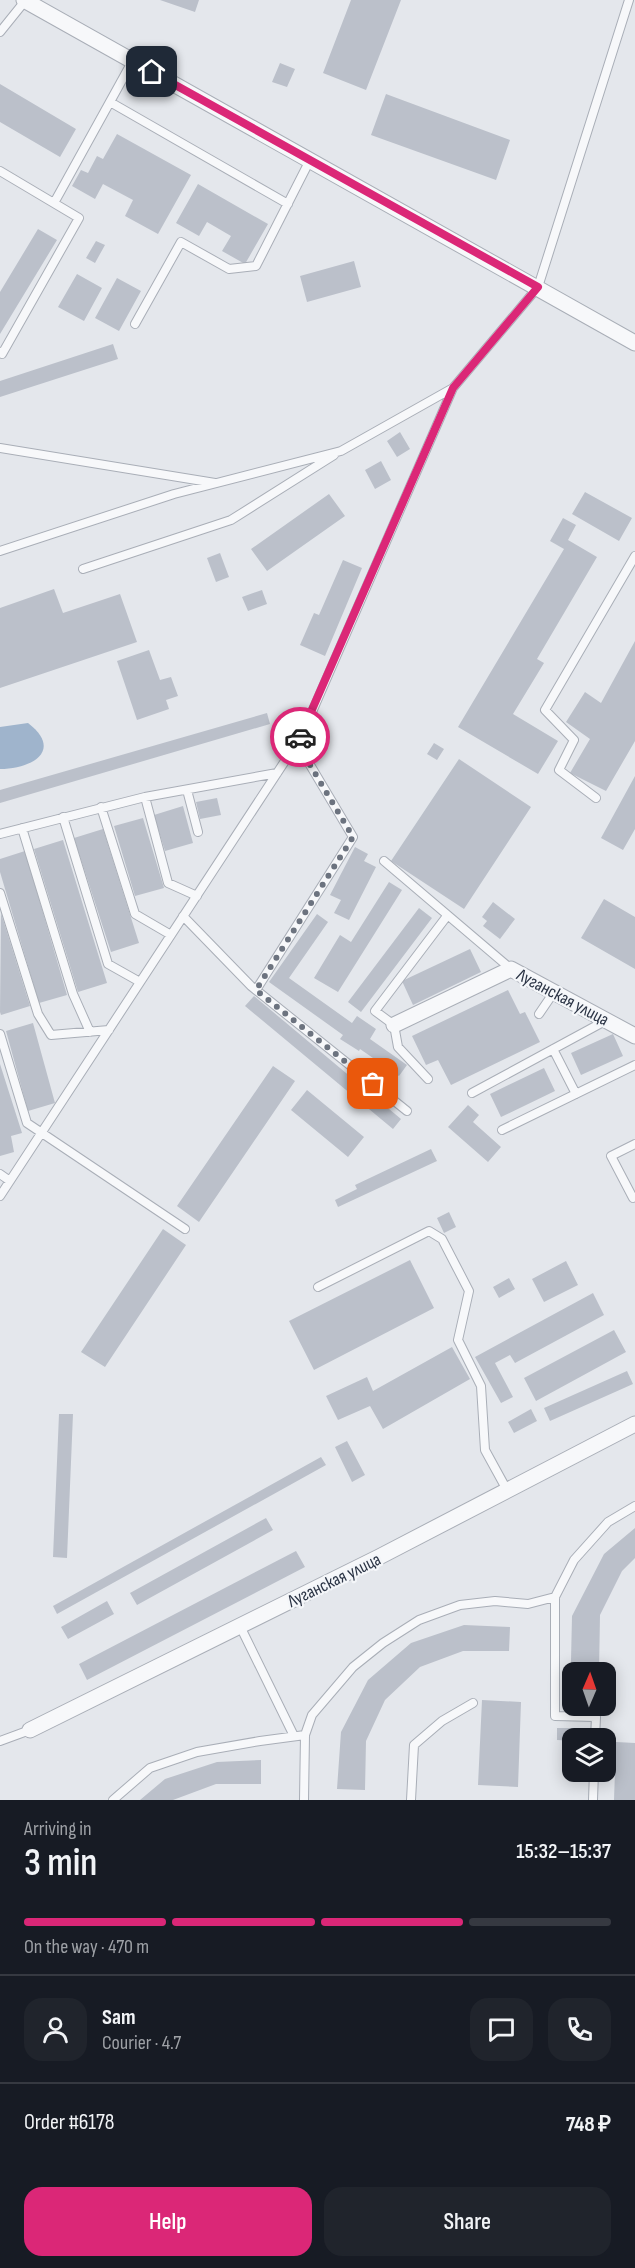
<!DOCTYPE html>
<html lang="en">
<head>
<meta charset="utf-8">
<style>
  :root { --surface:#171b24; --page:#20242c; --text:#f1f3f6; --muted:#9ea1a6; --line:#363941; --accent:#db2777 }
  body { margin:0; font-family:"Sofia Sans Condensed",sans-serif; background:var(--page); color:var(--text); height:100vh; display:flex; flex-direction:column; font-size:22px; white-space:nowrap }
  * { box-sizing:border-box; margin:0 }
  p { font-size:20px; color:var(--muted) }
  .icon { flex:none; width:33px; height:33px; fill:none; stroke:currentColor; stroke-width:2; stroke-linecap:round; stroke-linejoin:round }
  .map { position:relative; height:1800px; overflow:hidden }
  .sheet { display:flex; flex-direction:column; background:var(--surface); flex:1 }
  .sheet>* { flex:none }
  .needle { width:39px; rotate:2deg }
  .tools { position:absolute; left:562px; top:1662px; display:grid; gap:12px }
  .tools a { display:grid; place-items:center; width:54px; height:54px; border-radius:12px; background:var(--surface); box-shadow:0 3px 15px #0003; font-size:30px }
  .pin { position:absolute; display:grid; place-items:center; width:51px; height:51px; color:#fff; margin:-26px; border-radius:12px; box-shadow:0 3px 9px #0006 }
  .courier { position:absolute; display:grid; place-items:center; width:60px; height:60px; margin:-30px; border:4px solid #db2777; border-radius:50%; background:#fff; color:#222; box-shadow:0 2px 8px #0007 }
  .headline em { font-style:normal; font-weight:600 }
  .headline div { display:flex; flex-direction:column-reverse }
  .headline { display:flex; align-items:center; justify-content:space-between; height:102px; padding:0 24px }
  h1 { font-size:39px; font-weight:600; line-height:45px }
  .bar { display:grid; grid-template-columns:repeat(4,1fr); gap:9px 6px; align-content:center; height:72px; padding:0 24px }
  .bar i { height:8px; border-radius:4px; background:var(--line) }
  .bar .selected { background:var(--accent) }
  .bar p { grid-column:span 4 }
  .line { display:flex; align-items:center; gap:15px; padding:0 24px; border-top:2px solid var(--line) }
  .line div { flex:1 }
  .round { display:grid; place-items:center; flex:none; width:63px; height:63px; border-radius:18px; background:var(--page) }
  .action { display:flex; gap:12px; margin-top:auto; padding:12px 24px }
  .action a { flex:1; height:69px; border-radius:18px; background:var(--accent); color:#fff; font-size:24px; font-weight:600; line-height:69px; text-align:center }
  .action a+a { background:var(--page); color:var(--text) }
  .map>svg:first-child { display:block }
  .water { fill:#9fb4cc }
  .building { fill:#bbc0ca }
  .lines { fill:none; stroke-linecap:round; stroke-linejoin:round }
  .service-casing { stroke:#a9aeb7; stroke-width:10 }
  .minor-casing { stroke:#a9aeb7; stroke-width:17 }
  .service { stroke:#f7f8fa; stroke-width:8 }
  .minor { stroke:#f7f8fa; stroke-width:15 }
  .done { stroke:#6c737f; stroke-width:6; stroke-dasharray:0 10.8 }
  .route { stroke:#db2777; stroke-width:8 }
  .labels { text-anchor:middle; stroke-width:4.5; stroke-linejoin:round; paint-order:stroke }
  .street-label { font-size:18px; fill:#2b3445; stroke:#f4f6f9 }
</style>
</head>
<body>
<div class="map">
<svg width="635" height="1800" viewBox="0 0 635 1800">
  <rect width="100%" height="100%" fill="#e4e7ec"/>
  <path class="water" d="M28 723C64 751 31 769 0 769V727Z"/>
  <path class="building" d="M160 0H199L195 12Z
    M351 0H401L366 90 323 73Z
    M280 63 295 69 287 87 272 82Z
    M0 84 76 129 60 157 0 122Z
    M386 94 510 140 496 180 371 135Z
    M117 134 191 175 158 234 125 216 133 200 103 184 95 199 72 186 81 170 88 173 97 156 103 159Z
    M198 184 268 224 245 264 222 251 231 236 207 222 199 236 176 223Z
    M38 229 57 240 0 334V292Z
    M96 241 105 245 95 263 86 258Z
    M354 261 361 287 307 302 300 276Z
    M77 274 102 288 84 321 58 307Z
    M117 278 141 291 119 331 95 318Z
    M113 344 118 359 0 397V381Z
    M400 432 410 449 397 457 387 441Z
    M381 461 391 480 375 489 365 470Z
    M585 492 632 518 619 541 572 514Z
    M329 494 345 516 267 571 251 549Z
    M563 518 576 525 568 540 597 557 537 659 544 663 513 714 558 741 538 774 458 727 564 549 550 541Z
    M220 553 229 577 216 582 207 558Z
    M343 560 362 568 325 656 300 645 314 613 319 615Z
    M54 589 63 613 120 594 137 642 0 688V608Z
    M262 590 267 604 248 611 242 597Z
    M635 641V741L606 791 570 773 590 739 566 722 585 692 601 703Z
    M149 650 160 680 171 677 178 696 166 700 169 709 137 720 117 661Z
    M267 713 270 724 0 803V790Z
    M434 743 444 749 437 760 427 754Z
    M459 759 531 807 464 909 391 861Z
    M635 776V829L623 850 601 838Z
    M217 798 221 815 200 819 196 802Z
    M183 806 193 843 165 851 154 815Z
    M143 818 164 888 135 896 114 826Z
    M103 829 139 943 111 952 74 838Z
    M63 840 107 983 78 992 34 849Z
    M355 847 368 854 364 861 376 867 349 920 334 913 341 900 330 895Z
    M25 851 67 995 39 1003 0 872V859Z
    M389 882 402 890 338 992 314 978 340 935 351 942Z
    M604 899 635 917V969L581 938Z
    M493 902 515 919 500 939 483 926 487 921 482 917Z
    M419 908 432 918 361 1012 348 1002Z
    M1 913 30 1006 1 1015 0 1012Z
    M317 914 328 922 289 978 352 1023 357 1016 376 1029 370 1039 407 1065 399 1076 360 1049 359 1051 340 1039 343 1035 269 982Z
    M470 949 481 972 413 1005 402 981Z
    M508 990 520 1014 525 1012 540 1042 451 1085 438 1060 426 1065 412 1036Z
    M254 996 401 1119 393 1129 245 1006Z
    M33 1023 55 1103 28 1111 6 1031Z
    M613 1034 623 1056 581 1075 571 1053Z
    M0 1064 22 1133 11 1136 14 1152 0 1156Z
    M273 1066 295 1081 199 1222 177 1206Z
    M544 1068 555 1091 501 1117 490 1094Z
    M307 1090 364 1137 348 1157 291 1110Z
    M468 1105 479 1115 473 1122 501 1147 488 1162 448 1127Z
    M431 1149 437 1161 338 1207 335 1200 357 1189 355 1185Z
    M449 1212 456 1227 444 1233 437 1218Z
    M163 1229 186 1245 105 1367 81 1352Z
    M410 1260 434 1308 314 1370 289 1321Z
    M566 1261 578 1285 544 1302 532 1279Z
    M509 1278 515 1289 499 1298 493 1287Z
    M593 1293 604 1315 515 1363 510 1355 495 1363 513 1397 501 1403 475 1357Z
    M614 1330 626 1352 536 1401 524 1378Z
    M452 1347 470 1379 383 1429 370 1406 338 1420 326 1396 367 1377 373 1391Z
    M627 1371 633 1384 550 1421 544 1408Z
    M531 1409 537 1421 514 1433 508 1422Z
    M59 1414H73L67 1558 53 1557Z
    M347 1441 365 1475 352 1482 335 1447Z
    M321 1457 326 1465 57 1614 53 1606Z
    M266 1518 273 1530 137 1605 130 1593Z
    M635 1528V1558L622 1571 600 1615 599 1672H573V1705H570L572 1616 604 1554Z
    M296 1551 305 1567 87 1680 79 1664Z
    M107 1601 114 1614 68 1639 61 1627Z
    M464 1625 510 1627 509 1651H463L420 1667 385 1700 366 1741 365 1790 337 1789 341 1732 368 1680 411 1643Z
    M482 1700 521 1702 518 1787 478 1785Z
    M557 1728H575V1738L573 1741 557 1740Z
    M616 1742 635 1743V1800H614Z
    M261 1760V1784H216L173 1800H140L165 1779 217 1762Z"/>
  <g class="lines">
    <g class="service-casing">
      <path id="service" d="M0 32 25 1
        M110 102 288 204
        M0 171 79 218 2 354 0 352
        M54 203 132 62
        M135 324 181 242 229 269 256 266 310 160
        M0 448 215 483
        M0 551 174 494 341 451 453 388
        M83 569 231 520 334 455
        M187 790 198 832
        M145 797 168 883 197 896
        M596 798 559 770 574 740 545 710 635 556
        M101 807 135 914 171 935
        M63 817 108 964 140 982
        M22 828 73 994 90 1032
        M0 834 145 797 277 773
        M384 861 511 969
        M0 893 38 1014 51 1035 109 1030
        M183 916 251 986 407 1111
        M256 990 353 837 297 743
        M539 1014 554 992
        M0 1034 27 1123 185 1229
        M553 1049 576 1094
        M428 1079 398 1047 394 1025 375 1011 447 916
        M472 1093 605 1021
        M502 1130 635 1065
        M0 1174 10 1181
        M0 1196 302 735 453 388 538 287 629 0
        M633 1198 611 1156 635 1144
        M318 1287 429 1231 442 1239 469 1291 458 1340 481 1386 485 1450 507 1490
        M555 1597V1716L596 1717 595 1738
        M240 1626 294 1736
        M0 1741 30 1730
        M113 1800 150 1768 197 1752 260 1741 305 1735 312 1715 353 1667 383 1643 419 1620 460 1605 495 1601 528 1604 555 1597 574 1560 608 1522 635 1506
        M304 1800 305 1735
        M411 1800 414 1745 442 1721 473 1703
        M593 1800 594 1772"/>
    </g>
    <g class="minor-casing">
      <path id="minor" d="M24 0 635 343
        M394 1025 511 969 635 1036
        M30 1730 379 1557 635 1424"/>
    </g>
    <use href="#service" class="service"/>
    <use href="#minor" class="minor"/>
  </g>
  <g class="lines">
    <path class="done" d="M300 737 297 743 353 837 256 990 373 1084"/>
    <path class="route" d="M152 72 538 287 453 388 300 737"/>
  </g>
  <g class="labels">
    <g class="street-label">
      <text transform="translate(563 997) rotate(28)" y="6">Луганская улица</text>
      <text transform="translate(334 1580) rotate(-26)" y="6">Луганская улица</text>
    </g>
  </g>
</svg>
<div class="tools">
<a><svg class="needle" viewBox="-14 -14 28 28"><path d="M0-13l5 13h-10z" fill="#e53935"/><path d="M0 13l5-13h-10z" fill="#9ea1a6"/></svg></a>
<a><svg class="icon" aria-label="layers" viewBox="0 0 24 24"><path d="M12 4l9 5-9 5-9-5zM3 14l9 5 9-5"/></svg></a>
</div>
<div class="pin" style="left:373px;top:1084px;background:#ea580c"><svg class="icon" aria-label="bag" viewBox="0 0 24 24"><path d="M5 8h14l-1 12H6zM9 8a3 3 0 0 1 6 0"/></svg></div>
<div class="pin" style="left:152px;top:72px;background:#1f2937"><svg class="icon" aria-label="home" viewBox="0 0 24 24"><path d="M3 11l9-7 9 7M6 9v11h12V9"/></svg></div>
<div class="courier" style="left:300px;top:737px"><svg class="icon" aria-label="car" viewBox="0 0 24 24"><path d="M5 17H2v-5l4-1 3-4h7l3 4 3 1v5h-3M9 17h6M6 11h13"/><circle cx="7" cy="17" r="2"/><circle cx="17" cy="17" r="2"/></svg></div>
</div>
<section class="sheet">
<div class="headline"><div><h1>3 min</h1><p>Arriving in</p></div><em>15:32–15:37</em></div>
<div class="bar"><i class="selected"></i><i class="selected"></i><i class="selected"></i><i></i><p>On the way · 470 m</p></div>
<div class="line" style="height:108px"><a class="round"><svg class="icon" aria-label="person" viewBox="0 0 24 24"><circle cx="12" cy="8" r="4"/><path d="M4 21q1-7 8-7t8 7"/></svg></a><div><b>Sam</b><p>Courier · 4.7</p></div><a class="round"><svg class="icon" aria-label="chat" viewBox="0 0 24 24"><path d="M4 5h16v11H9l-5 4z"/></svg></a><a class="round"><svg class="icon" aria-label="phone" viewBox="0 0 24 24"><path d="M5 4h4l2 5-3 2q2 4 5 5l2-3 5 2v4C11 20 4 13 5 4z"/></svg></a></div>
<div class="line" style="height:78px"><div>Order #6178</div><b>748 ₽</b></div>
<div class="action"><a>Help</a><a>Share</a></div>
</section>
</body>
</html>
